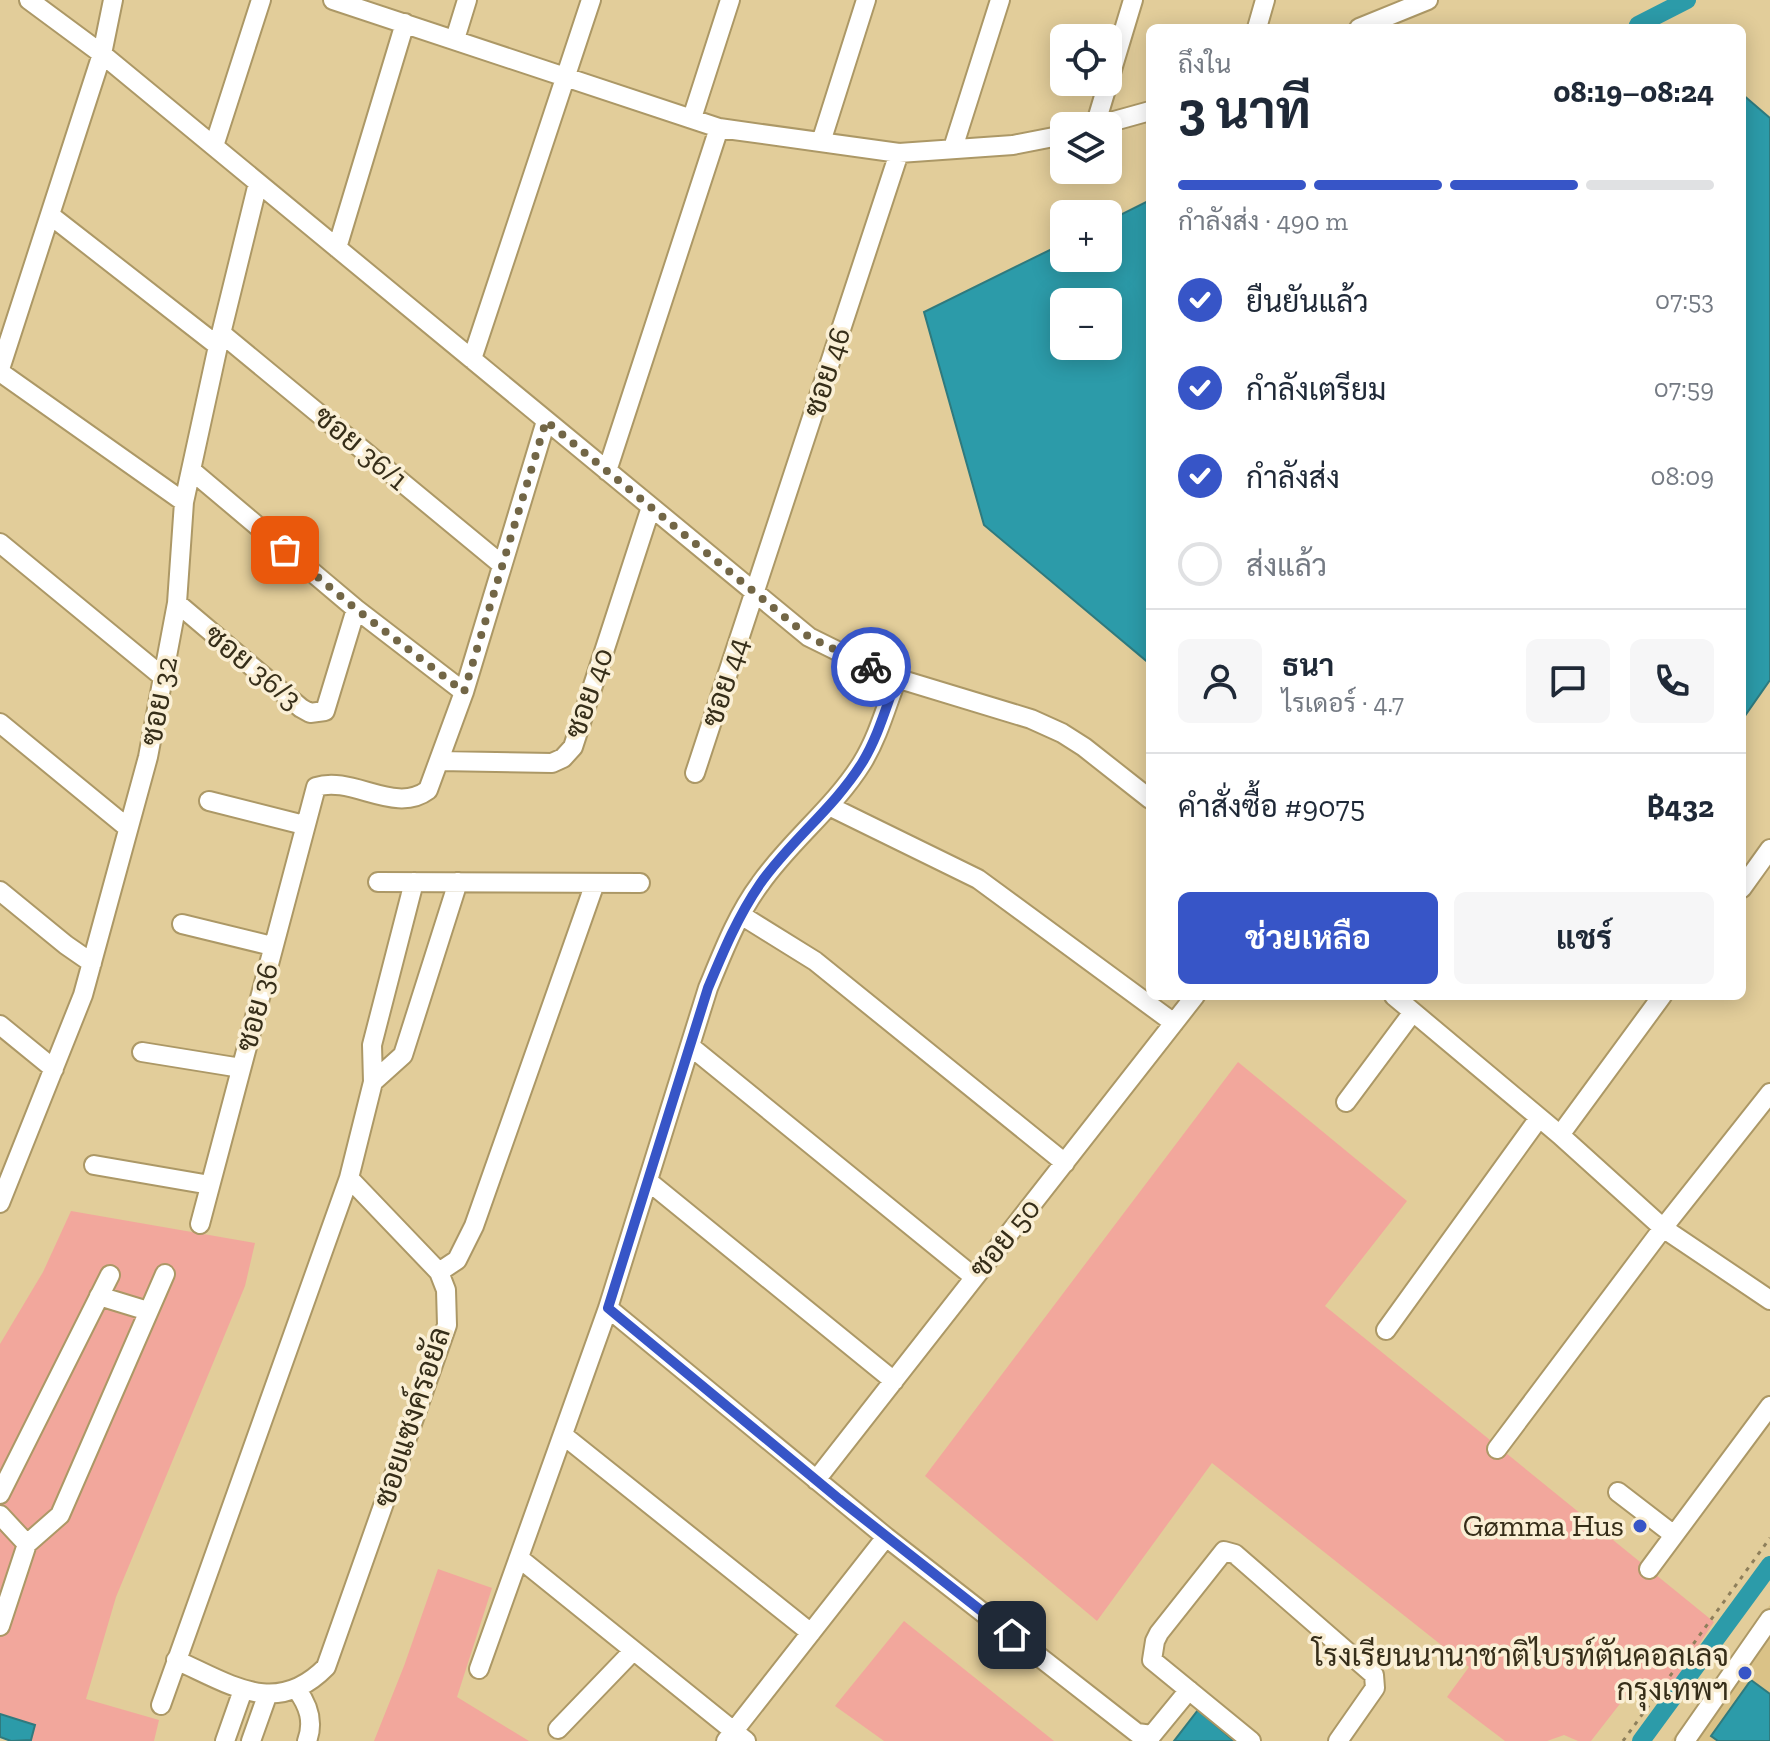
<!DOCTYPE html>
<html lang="th">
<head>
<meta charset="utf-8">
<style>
  :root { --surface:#fff; --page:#f6f6f7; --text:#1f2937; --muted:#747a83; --line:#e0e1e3; --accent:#3755c7 }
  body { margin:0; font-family:"Zilla Slab",Sarabun,serif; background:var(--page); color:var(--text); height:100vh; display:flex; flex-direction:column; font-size:30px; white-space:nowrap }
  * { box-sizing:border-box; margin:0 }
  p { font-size:26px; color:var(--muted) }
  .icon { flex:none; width:44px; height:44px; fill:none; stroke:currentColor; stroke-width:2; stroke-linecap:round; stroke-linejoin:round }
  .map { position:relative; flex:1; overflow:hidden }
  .panel { position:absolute; left:1146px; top:24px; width:600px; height:976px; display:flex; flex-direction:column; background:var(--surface); border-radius:12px; box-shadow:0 4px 20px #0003 }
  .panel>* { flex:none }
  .fabs { position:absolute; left:1050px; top:24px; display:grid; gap:16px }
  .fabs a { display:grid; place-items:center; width:72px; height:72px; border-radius:12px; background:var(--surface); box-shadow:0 4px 20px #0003; font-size:40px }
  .pin { position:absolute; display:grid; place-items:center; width:68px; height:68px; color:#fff; margin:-34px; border-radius:16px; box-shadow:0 4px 12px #0006 }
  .courier { position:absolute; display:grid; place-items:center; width:80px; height:80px; margin:-40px; border:6px solid #3755c7; border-radius:50%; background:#fff; color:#222; box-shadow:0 2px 10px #0007 }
  .overview em { font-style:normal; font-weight:700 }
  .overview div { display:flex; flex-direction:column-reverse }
  .overview { display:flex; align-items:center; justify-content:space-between; height:136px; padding:0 32px }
  h1 { font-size:52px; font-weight:700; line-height:60px }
  .bar { display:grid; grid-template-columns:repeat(4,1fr); gap:12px 8px; align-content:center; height:96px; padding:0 32px }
  .bar i { height:10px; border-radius:6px; background:var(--line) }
  .bar .selected { background:var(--accent) }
  .bar p { grid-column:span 4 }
  .line { display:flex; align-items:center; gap:20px; padding:0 32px; border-top:2px solid var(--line) }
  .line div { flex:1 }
  .round { display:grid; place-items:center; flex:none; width:84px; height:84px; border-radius:12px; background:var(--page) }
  ol { padding:0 32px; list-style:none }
  li { display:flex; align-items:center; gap:24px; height:88px }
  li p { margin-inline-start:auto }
  li .icon { padding:8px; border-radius:50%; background:var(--accent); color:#fff; stroke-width:4 }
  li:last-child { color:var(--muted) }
  li i { width:44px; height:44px; border:4px solid var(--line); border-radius:50% }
  .primary-button { display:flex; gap:16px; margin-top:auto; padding:16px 32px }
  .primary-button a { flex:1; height:92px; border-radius:12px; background:var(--accent); color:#fff; font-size:32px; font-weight:700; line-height:92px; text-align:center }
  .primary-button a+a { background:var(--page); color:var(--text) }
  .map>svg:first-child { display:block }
  .built { fill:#dac287 }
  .green { fill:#f2a79c }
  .water { fill:#2c9ba9; stroke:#2f7a7e; stroke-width:2; fill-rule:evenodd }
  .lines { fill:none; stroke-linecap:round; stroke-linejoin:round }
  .canal { stroke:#2c9ba9; stroke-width:18 }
  .minor-casing { stroke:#ac9866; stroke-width:22 }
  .path { stroke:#8e7f5b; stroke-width:3; stroke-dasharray:4 6; stroke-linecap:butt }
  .minor { stroke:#fff; stroke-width:18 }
  .done { stroke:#726646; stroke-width:8; stroke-dasharray:0 14.4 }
  .route { stroke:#3755c7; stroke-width:10 }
  .poi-dot { fill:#3755c7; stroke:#faefd5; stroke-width:3 }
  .labels { text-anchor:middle; stroke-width:7; stroke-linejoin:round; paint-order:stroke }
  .street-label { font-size:30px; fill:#362e19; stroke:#faefd5 }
  .poi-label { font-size:30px; fill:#362e19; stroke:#faefd5; text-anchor:end }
</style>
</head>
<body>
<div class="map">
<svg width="1770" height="1741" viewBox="0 0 1770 1741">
  <rect width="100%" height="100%" fill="#e2cd9a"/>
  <path class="built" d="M1770 1605V1741H1671Z"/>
  <path class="green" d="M1238 1062 1407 1201 1325 1306 1714 1622 1663 1698 1640 1678 1591 1741H1578L1564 1735 1547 1741H1505L1447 1697 1469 1667 1212 1463 1097 1621 925 1476Z
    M71 1211 255 1243 245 1286 116 1597 86 1699 159 1720 154 1741H23L31 1740 34 1725 0 1714V1344L43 1272Z
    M438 1569 492 1588 457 1697 529 1741H374L404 1666Z
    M904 1621 1054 1741H884L835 1706Z"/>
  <path class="water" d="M1742 94 1770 118V680L1742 720Z
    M1150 200V664L984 525 924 312 1064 243V258H1108V221ZM1108 302V346H1064V302Z
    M1751 1680 1770 1694V1741H1718L1711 1736Z
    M1198 1710 1234 1741H1174Z
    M0 1714 35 1725 31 1740 11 1741 0 1737Z"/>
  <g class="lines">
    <path class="canal" d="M1637 28 1638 25 1687 0
      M1641 1741 1770 1565"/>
    <g class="minor-casing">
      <path id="minor" d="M29 0 102 54 809 637 886 675 1031 719 1062 733 1084 747 1150 799
        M333 0 719 128 899 153 1013 145 1064 135
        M1257 28 1265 0
        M1359 28 1428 0
        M455 39 467 0
        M692 118 730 0
        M1095 126 1133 0
        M1096 126 1150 111
        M821 142 866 0
        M214 146 261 0
        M953 148 1000 0
        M50 215 218 346
        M337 248 405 23
        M221 333 501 564
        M472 359 591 0
        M0 369 102 54 113 0
        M0 372 184 502
        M191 470 356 609 464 692
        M607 471 719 128
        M0 543 163 677
        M177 603 301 708 310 713 325 711 356 609
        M0 723 128 828
        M439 761 552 763 563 758 573 747 651 507
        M695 773 899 153
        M209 801 304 825
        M829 806 978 879 1174 1023
        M378 882 640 883
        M1742 888 1770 849
        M0 891 66 945 92 963
        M741 915 815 961 1065 1163
        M182 924 272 946
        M1394 996 1560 1135 1663 1228 1770 1300
        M0 1025 54 1069
        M690 1046 974 1277
        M142 1052 241 1068
        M373 1082 403 1055 458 882
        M1346 1102 1413 1012
        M1560 1135 1662 996
        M94 1165 210 1185
        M648 1181 894 1381
        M0 1203 83 995 148 757 177 603 184 502 218 346 258 183
        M200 1224 316 787C352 775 395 815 428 790L464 692 546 421
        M439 1272 457 1260 474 1226 595 883
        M99 1296 148 1311
        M608 1308 886 1537 1137 1733 1152 1735 1189 1690
        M1386 1330 1539 1118
        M563 1435 811 1633
        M1497 1449 1663 1228 1770 1093
        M816 1480 1195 996
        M1618 1492 1674 1535
        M0 1494 110 1275
        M0 1515 27 1544 0 1626
        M27 1544 60 1515 165 1274
        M519 1558 746 1741
        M1649 1569 1770 1406
        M176 1660C230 1684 276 1718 326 1667L447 1325 446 1290 439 1272 349 1178 373 1082 372 1045 414 882
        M479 1669 608 1308 708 988C723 952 737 915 760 884 790 841 834 808 862 763 878 737 886 707 897 678
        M297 1690C309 1706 314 1722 307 1741
        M161 1705 349 1178
        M558 1729 633 1651
        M225 1741 243 1690
        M251 1741 267 1696
        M726 1741 886 1537
        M1251 1741 1152 1660 1155 1641 1159 1633 1224 1551 1235 1554 1374 1675 1375 1688 1338 1741
        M1685 1741 1770 1619"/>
    </g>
    <path class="path" d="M1623 1741 1770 1538"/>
    <use href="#minor" class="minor"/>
  </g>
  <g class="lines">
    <path class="done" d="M285 550 356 609 464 692 546 421 809 637 871 667"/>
    <path class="route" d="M871 667 897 678C886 707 878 737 862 763 834 808 790 841 760 884 738 916 723 952 708 988L608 1308 839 1499 1012 1635"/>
  </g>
  <g class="poi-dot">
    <circle cx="1640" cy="1526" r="8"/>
    <circle cx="1745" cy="1673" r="8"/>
  </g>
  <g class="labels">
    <g class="street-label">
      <text transform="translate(827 372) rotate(-72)" y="10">ซอย 46</text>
      <text transform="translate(361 448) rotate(40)" y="10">ซอย 36/1</text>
      <text transform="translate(253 667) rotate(39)" y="10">ซอย 36/3</text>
      <text transform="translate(725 682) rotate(-72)" y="10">ซอย 44</text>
      <text transform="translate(589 693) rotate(-71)" y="10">ซอย 40</text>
      <text transform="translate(159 701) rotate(-79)" y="10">ซอย 32</text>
      <text transform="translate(257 1007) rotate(-75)" y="10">ซอย 36</text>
      <text transform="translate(1005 1238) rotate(-51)" y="10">ซอย 50</text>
      <text transform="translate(412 1417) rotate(-72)" y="10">ซอยแซงค์รอยัล</text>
    </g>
    <g class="poi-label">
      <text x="1624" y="1536">Gømma Hus</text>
      <text x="1729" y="1666">โรงเรียนนานาชาติไบรท์ตันคอลเลจ<tspan x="1729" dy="34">กรุงเทพฯ</tspan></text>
    </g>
  </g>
</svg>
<div class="fabs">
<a><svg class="icon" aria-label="locate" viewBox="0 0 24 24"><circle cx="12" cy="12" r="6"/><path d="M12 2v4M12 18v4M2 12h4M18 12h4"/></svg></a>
<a><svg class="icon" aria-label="layers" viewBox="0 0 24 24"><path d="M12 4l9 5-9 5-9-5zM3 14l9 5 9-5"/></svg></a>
<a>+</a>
<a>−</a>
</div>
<div class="pin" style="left:285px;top:550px;background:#ea580c"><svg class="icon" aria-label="bag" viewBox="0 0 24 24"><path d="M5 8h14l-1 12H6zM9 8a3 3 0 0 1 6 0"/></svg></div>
<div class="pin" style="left:1012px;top:1635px;background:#1f2937"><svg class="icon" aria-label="home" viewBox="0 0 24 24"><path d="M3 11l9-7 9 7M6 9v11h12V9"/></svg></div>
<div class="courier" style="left:871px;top:667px"><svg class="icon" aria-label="bike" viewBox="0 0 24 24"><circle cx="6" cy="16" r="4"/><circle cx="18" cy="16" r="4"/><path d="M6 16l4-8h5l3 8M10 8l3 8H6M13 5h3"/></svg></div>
<section class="panel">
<div class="overview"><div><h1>3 นาที</h1><p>ถึงใน</p></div><em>08:19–08:24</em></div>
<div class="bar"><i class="selected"></i><i class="selected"></i><i class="selected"></i><i></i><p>กำลังส่ง · 490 m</p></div>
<ol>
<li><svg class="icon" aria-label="check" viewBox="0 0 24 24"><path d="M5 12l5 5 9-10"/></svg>ยืนยันแล้ว<p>07:53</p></li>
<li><svg class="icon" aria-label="check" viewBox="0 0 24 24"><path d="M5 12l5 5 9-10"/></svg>กำลังเตรียม<p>07:59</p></li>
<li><svg class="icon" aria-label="check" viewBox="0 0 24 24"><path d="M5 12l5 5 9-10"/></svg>กำลังส่ง<p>08:09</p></li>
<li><i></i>ส่งแล้ว</li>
</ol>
<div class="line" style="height:144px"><a class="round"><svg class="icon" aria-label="person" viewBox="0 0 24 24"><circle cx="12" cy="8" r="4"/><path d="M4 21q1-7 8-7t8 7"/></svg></a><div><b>ธนา</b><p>ไรเดอร์ · 4.7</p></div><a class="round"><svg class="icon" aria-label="chat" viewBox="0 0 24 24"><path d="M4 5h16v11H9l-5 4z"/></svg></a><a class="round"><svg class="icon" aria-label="phone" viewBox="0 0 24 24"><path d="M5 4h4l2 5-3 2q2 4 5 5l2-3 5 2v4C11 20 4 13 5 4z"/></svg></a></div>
<div class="line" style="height:104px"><div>คำสั่งซื้อ #9075</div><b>฿432</b></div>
<div class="primary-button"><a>ช่วยเหลือ</a><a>แชร์</a></div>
</section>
</div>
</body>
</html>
